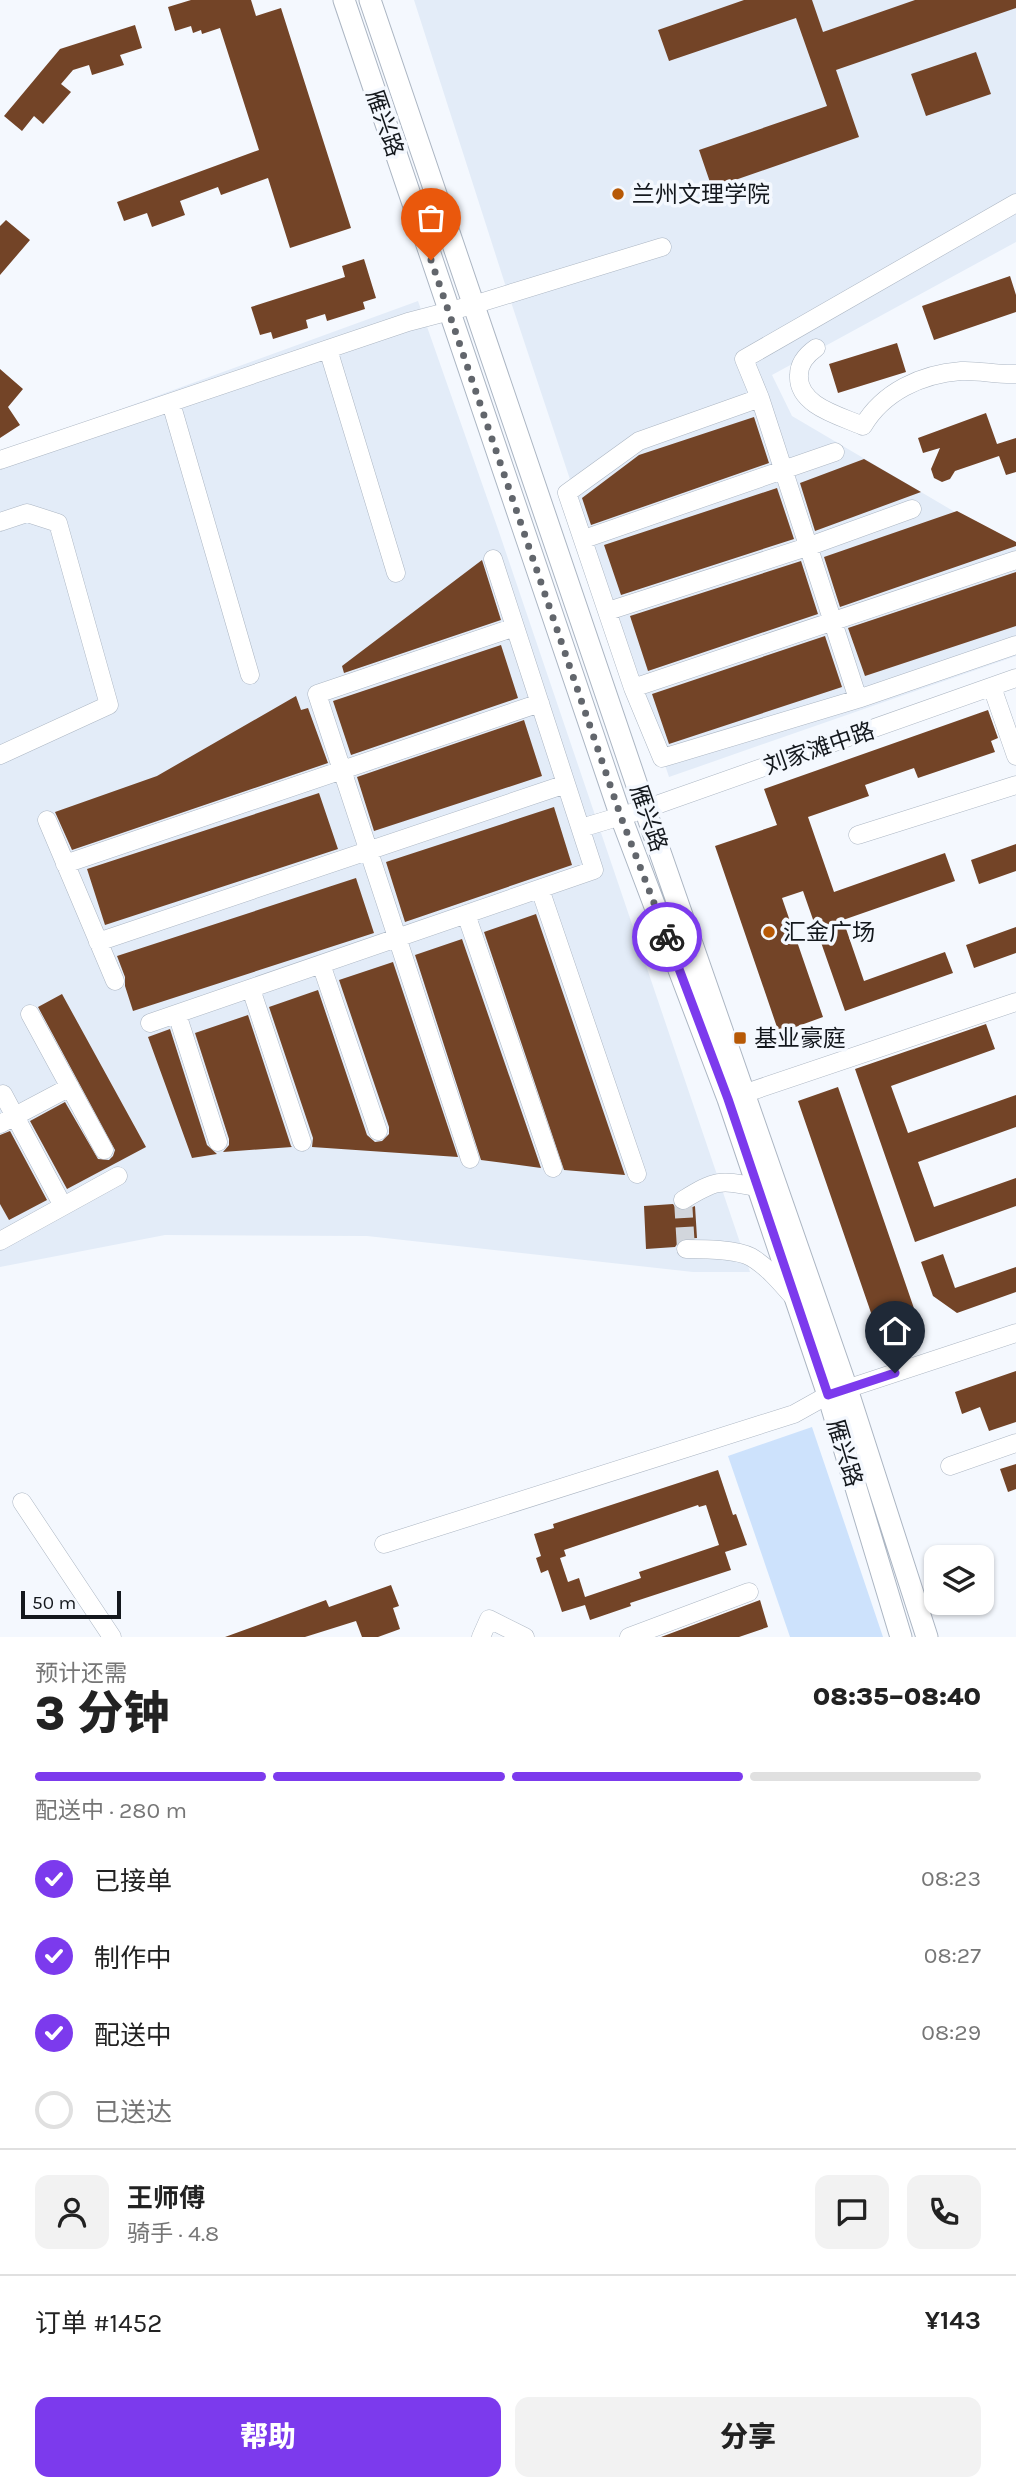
<!DOCTYPE html>
<html lang="zh">
<head>
<meta charset="utf-8">
<style>
  :root { --surface:#fff; --page:#f2f2f2; --text:#222; --muted:#767676; --line:#e0e0e0; --accent:#7c3aed }
  body { margin:0; font-family:Karla,"Noto Sans SC",sans-serif; background:var(--page); color:var(--text); height:100vh; display:flex; flex-direction:column; font-size:26px; white-space:nowrap }
  * { box-sizing:border-box; margin:0 }
  p { font-size:23px; color:var(--muted) }
  .icon { flex:none; width:38px; height:38px; fill:none; stroke:currentColor; stroke-width:2; stroke-linecap:round; stroke-linejoin:round }
  .map { position:relative; height:1637px; overflow:hidden }
  .drawer { display:flex; flex-direction:column; background:var(--surface); flex:1 }
  .drawer>* { flex:none }
  .fabs { position:absolute; left:924px; top:1545px; display:grid; gap:14px }
  .fabs a { display:grid; place-items:center; width:70px; height:70px; border-radius:14px; background:var(--surface); box-shadow:0 2px 5px #0004; font-size:35px }
  .scale { position:absolute; left:21px; bottom:18px; width:100px; box-sizing:border-box; padding-left:7px; border:4px solid #14181d; border-top:0; font-size:19px; line-height:24px; white-space:nowrap; color:#14181d; -webkit-text-stroke:5px #f4f8fe; paint-order:stroke }
  .pin { position:absolute; display:grid; place-items:center; width:60px; height:60px; color:#fff; margin:-72px -30px; border-radius:50% 50% 50% 0; rotate:-45deg; box-shadow:0 0 7px #0007 }
  .pin .icon { rotate:45deg }
  .courier { position:absolute; display:grid; place-items:center; width:70px; height:70px; margin:-35px; border:5px solid #7c3aed; border-radius:50%; background:#fff; color:#222; box-shadow:0 2px 9px #0007 }
  .overview em { font-style:normal; font-weight:800 }
  .overview div { display:flex; flex-direction:column-reverse }
  .overview { display:flex; align-items:center; justify-content:space-between; height:119px; padding:0 35px }
  h1 { font-size:46px; font-weight:800; line-height:52px }
  .bar { display:grid; grid-template-columns:repeat(4,1fr); gap:10px 7px; align-content:center; height:84px; padding:0 35px }
  .bar i { height:9px; border-radius:5px; background:var(--line) }
  .bar .on { background:var(--accent) }
  .bar p { grid-column:span 4 }
  .line { display:flex; align-items:center; gap:18px; padding:0 35px; border-top:2px solid var(--line) }
  .line div { flex:1 }
  .round { display:grid; place-items:center; flex:none; width:74px; height:74px; border-radius:14px; background:var(--page) }
  ol { padding:0 35px; list-style:none }
  li { display:flex; align-items:center; gap:21px; height:77px }
  li p { margin-inline-start:auto }
  li .icon { padding:7px; border-radius:50%; background:var(--accent); color:#fff; stroke-width:4 }
  li:last-child { color:var(--muted) }
  li i { width:38px; height:38px; border:4px solid var(--line); border-radius:50% }
  .button { display:flex; gap:14px; margin-top:auto; padding:14px 35px }
  .button a { flex:1; height:80px; border-radius:14px; background:var(--accent); color:#fff; font-size:28px; font-weight:800; line-height:80px; text-align:center }
  .button a+a { background:var(--page); color:var(--text) }
  .map>svg:first-child { display:block }
  .built { fill:#e3ecf8 }
  .green { fill:#cde2fc }
  .building { fill:#734427; fill-rule:evenodd }
  .lines { fill:none; stroke-linecap:round; stroke-linejoin:round }
  .minor-tunnel { stroke:#d2d6dc; stroke-width:18; stroke-dasharray:18 9; stroke-linecap:butt }
  .minor-casing { stroke:#acb6c3; stroke-width:19 }
  .major-casing { stroke:#acb6c3; stroke-width:23 }
  .minor { stroke:#fff; stroke-width:18 }
  .major { stroke:#fff; stroke-width:21 }
  .done { stroke:#62666c; stroke-width:7; stroke-dasharray:0 12.6 }
  .route { stroke:#7c3aed; stroke-width:9 }
  .poi-dot { fill:#b75906; stroke:#f4f8fe; stroke-width:2.5 }
  .labels { text-anchor:middle; stroke-width:7; stroke-linejoin:round; paint-order:stroke }
  .street-label { font-size:23px; fill:#14181d; stroke:#f4f8fe }
  .poi-label { font-size:23px; fill:#14181d; stroke:#f4f8fe; text-anchor:start }
</style>
</head>
<body>
<div class="map">
<svg width="1016" height="1637" viewBox="0 0 1016 1637">
  <rect width="100%" height="100%" fill="#f4f8fe"/>
  <path class="built" d="M414 0H1016V242L772 375 792 416 1016 548V656L669 777 505 284Z
    M418 301 499 532 750 1272H693L367 1236 165 1235 0 1267V453Z"/>
  <path class="green" d="M812 1427 883 1637H790L728 1456Z"/>
  <path class="building" d="M191 0H251L256 16 281 8 351 228 290 248 268 178 221 195 218 187 180 201 185 215 152 227 147 213 124 221 117 202 259 150 220 28 202 34 201 30 193 33 191 26 175 31 168 7Z
    M744 0H812L823 32 915 0H1016V8L836 70 859 137 712 188 699 150 827 106 796 18 669 61 658 30Z
    M135 25 142 48 120 55 124 65 92 75 89 65 73 70 61 84 71 92 43 124 34 116 22 131 4 116 60 49Z
    M976 52 991 94 926 116 911 74Z
    M6 220 30 240 0 275V226Z
    M364 259 376 298 363 302 365 309 327 321 325 314 306 320 308 328 273 339 271 332 260 335 251 307 345 277 342 266Z
    M1010 276 1016 295V312L934 340 922 306Z
    M897 343 906 372 838 393 829 364Z
    M0 369 23 389 8 407 20 425 0 438Z
    M986 413 997 444 1016 438V472L1006 475 999 456 955 471 950 479 942 482 934 478 931 469 940 448 923 453 918 438Z
    M754 417 769 463 591 525 582 498 639 455Z
    M864 459 921 492 815 531 800 483Z
    M777 488 794 539 621 595 604 545Z
    M957 511 1016 542V546L840 607 824 557Z
    M482 560 501 620 344 673 342 666Z
    M801 561 818 614 648 671 630 616Z
    M1016 572V626L865 676 848 628Z
    M825 636 842 687 669 744 652 694Z
    M501 645 518 698 351 755 333 701Z
    M296 696 301 710 308 708 328 763 72 850 55 812 157 776Z
    M988 710 998 738 991 741 995 752 918 778 914 768 865 785 869 796 808 817 834 892 945 853 955 881 843 920 864 981 945 952 953 973 845 1011 803 891 782 898 823 1017 779 1033 715 846 777 825 764 789Z
    M524 720 542 776 374 831 357 777Z
    M319 793 338 849 105 925 87 869Z
    M554 807 572 865 405 922 386 862Z
    M1016 844V871L979 884 971 860Z
    M356 878 374 933 133 1011 125 986V977L117 956Z
    M536 914 625 1175 564 1170 484 932Z
    M1016 927V953L974 968 966 945Z
    M462 939 541 1168 481 1160 415 955Z
    M393 962 458 1157 312 1147 313 1138 269 1007 318 990 367 1135 375 1142 382 1141 389 1134V1127L339 980Z
    M62 994 146 1147 67 1189 30 1121 65 1102 98 1159 109 1160 113 1156 115 1150 38 1007Z
    M248 1015 291 1146 292 1147 223 1152 229 1145V1139L195 1033Z
    M986 1024 995 1049 891 1086 908 1133 1016 1095V1127L918 1162 934 1207 1016 1178V1206L915 1242 855 1069Z
    M170 1029 207 1145 217 1154 192 1158 148 1037Z
    M838 1087 919 1323 879 1336 798 1101Z
    M10 1131 47 1200 9 1220 0 1204V1135Z
    M673 1204 677 1210 683 1211 695 1206 697 1238 681 1239 675 1247 646 1249 644 1206Z
    M943 1254 955 1288 1016 1267V1292L957 1313 933 1296 921 1262Z
    M1016 1371V1422L989 1431 980 1407 962 1414 955 1392Z
    M1016 1464V1489L1008 1492 1000 1469Z
    M718 1470 733 1515 736 1514 747 1545 725 1552 731 1570 630 1603 631 1606 590 1620 585 1605 562 1612 548 1570 541 1573 536 1558 541 1556 534 1534 554 1528 553 1524ZM698 1505 699 1507 706 1505 719 1545 639 1572 641 1578 585 1597 579 1578 568 1582 560 1558 566 1556 564 1550Z
    M391 1585 399 1606 393 1608 400 1629 378 1637H362L356 1621 305 1637H225L326 1600 329 1607Z
    M760 1600 768 1627 739 1637H661Z"/>
  <g class="lines">
    <path class="minor-tunnel" d="M683 1200 686 1249"/>
    <g class="minor-casing">
      <path id="minor" d="M816 348C806 355 799 363 799 375 797 406 841 416 863 426 883 392 921 374 961 371 979 370 997 375 1016 374
        M328 349 396 573
        M760 398 744 359 1016 203
        M171 403 250 675
        M0 460 408 322 473 305 662 247
        M0 522 27 513 58 523 109 705 0 755
        M584 539 835 452
        M608 611 807 547 912 509
        M992 687 1016 756
        M633 688 1016 560
        M858 699 760 398 639 441 567 493 633 688 662 758 858 699 1016 645
        M47 820 115 981
        M581 828 645 809 1016 678
        M858 835 1016 785
        M65 864 540 703
        M540 889 637 1174
        M466 914 553 1168
        M98 942 566 784
        M321 964 378 1131
        M251 989 302 1142
        M30 1014 104 1150
        M177 1014 218 1142
        M150 1023 594 870 493 559
        M3 1094 63 1206
        M734 1097 1016 1002
        M0 1124 70 1087
        M470 1159 317 694 515 627
        M683 1200C717 1179 719 1180 757 1187
        M0 1241 118 1176
        M686 1249C704 1249 736 1249 751 1257 768 1267 782 1284 795 1299
        M950 1466 1016 1443
        M22 1502 112 1637
        M384 1544 794 1414 828 1395 1016 1333
        M481 1637 489 1619 525 1637
        M629 1637 749 1592"/>
    </g>
    <g class="major-casing">
      <path id="major" d="M344 0 621 817 728 1099 828 1395 901 1637
        M370 0 645 809 847 1389 927 1637"/>
    </g>
    <use href="#minor" class="minor"/>
    <use href="#major" class="major"/>
  </g>
  <g class="lines">
    <path class="done" d="M431 260 621 817 667 937"/>
    <path class="route" d="M667 937 728 1099 828 1395 895 1373"/>
  </g>
  <g class="poi-dot">
    <circle cx="618" cy="194" r="7"/>
    <circle cx="769" cy="932" r="7"/>
    <rect x="733" y="1031" width="14" height="14" rx="3.5"/>
  </g>
  <g class="labels">
    <g class="street-label">
      <text transform="translate(385 123) rotate(71)" y="8">雁兴路</text>
      <text transform="translate(819 748) rotate(-19)" y="8">刘家滩中路</text>
      <text transform="translate(649 818) rotate(71)" y="8">雁兴路</text>
      <text transform="translate(845 1453) rotate(73)" y="8">雁兴路</text>
    </g>
    <g class="poi-label">
      <text x="632" y="202">兰州文理学院</text>
      <text x="783" y="940">汇金广场</text>
      <text x="754" y="1046">基业豪庭</text>
    </g>
  </g>
</svg>
<div class="fabs">
<a><svg class="icon" aria-label="layers" viewBox="0 0 24 24"><path d="M12 4l9 5-9 5-9-5zM3 14l9 5 9-5"/></svg></a>
</div>
<div class="scale">50 m</div>
<div class="pin" style="left:431px;top:260px;background:#ea580c"><svg class="icon" aria-label="bag" viewBox="0 0 24 24"><path d="M5 8h14l-1 12H6zM9 8a3 3 0 0 1 6 0"/></svg></div>
<div class="pin" style="left:895px;top:1373px;background:#1f2937"><svg class="icon" aria-label="home" viewBox="0 0 24 24"><path d="M3 11l9-7 9 7M6 9v11h12V9"/></svg></div>
<div class="courier" style="left:667px;top:937px"><svg class="icon" aria-label="bike" viewBox="0 0 24 24"><circle cx="6" cy="16" r="4"/><circle cx="18" cy="16" r="4"/><path d="M6 16l4-8h5l3 8M10 8l3 8H6M13 5h3"/></svg></div>
</div>
<section class="drawer">
<div class="overview"><div><h1>3 分钟</h1><p>预计还需</p></div><em>08:35–08:40</em></div>
<div class="bar"><i class="on"></i><i class="on"></i><i class="on"></i><i></i><p>配送中 · 280 m</p></div>
<ol>
<li><svg class="icon" aria-label="check" viewBox="0 0 24 24"><path d="M5 12l5 5 9-10"/></svg>已接单<p>08:23</p></li>
<li><svg class="icon" aria-label="check" viewBox="0 0 24 24"><path d="M5 12l5 5 9-10"/></svg>制作中<p>08:27</p></li>
<li><svg class="icon" aria-label="check" viewBox="0 0 24 24"><path d="M5 12l5 5 9-10"/></svg>配送中<p>08:29</p></li>
<li><i></i>已送达</li>
</ol>
<div class="line" style="height:126px"><a class="round"><svg class="icon" aria-label="person" viewBox="0 0 24 24"><circle cx="12" cy="8" r="4"/><path d="M4 21q1-7 8-7t8 7"/></svg></a><div><b>王师傅</b><p>骑手 · 4.8</p></div><a class="round"><svg class="icon" aria-label="chat" viewBox="0 0 24 24"><path d="M4 5h16v11H9l-5 4z"/></svg></a><a class="round"><svg class="icon" aria-label="phone" viewBox="0 0 24 24"><path d="M5 4h4l2 5-3 2q2 4 5 5l2-3 5 2v4C11 20 4 13 5 4z"/></svg></a></div>
<div class="line" style="height:91px"><div>订单 #1452</div><b>¥143</b></div>
<div class="button"><a>帮助</a><a>分享</a></div>
</section>
</body>
</html>
